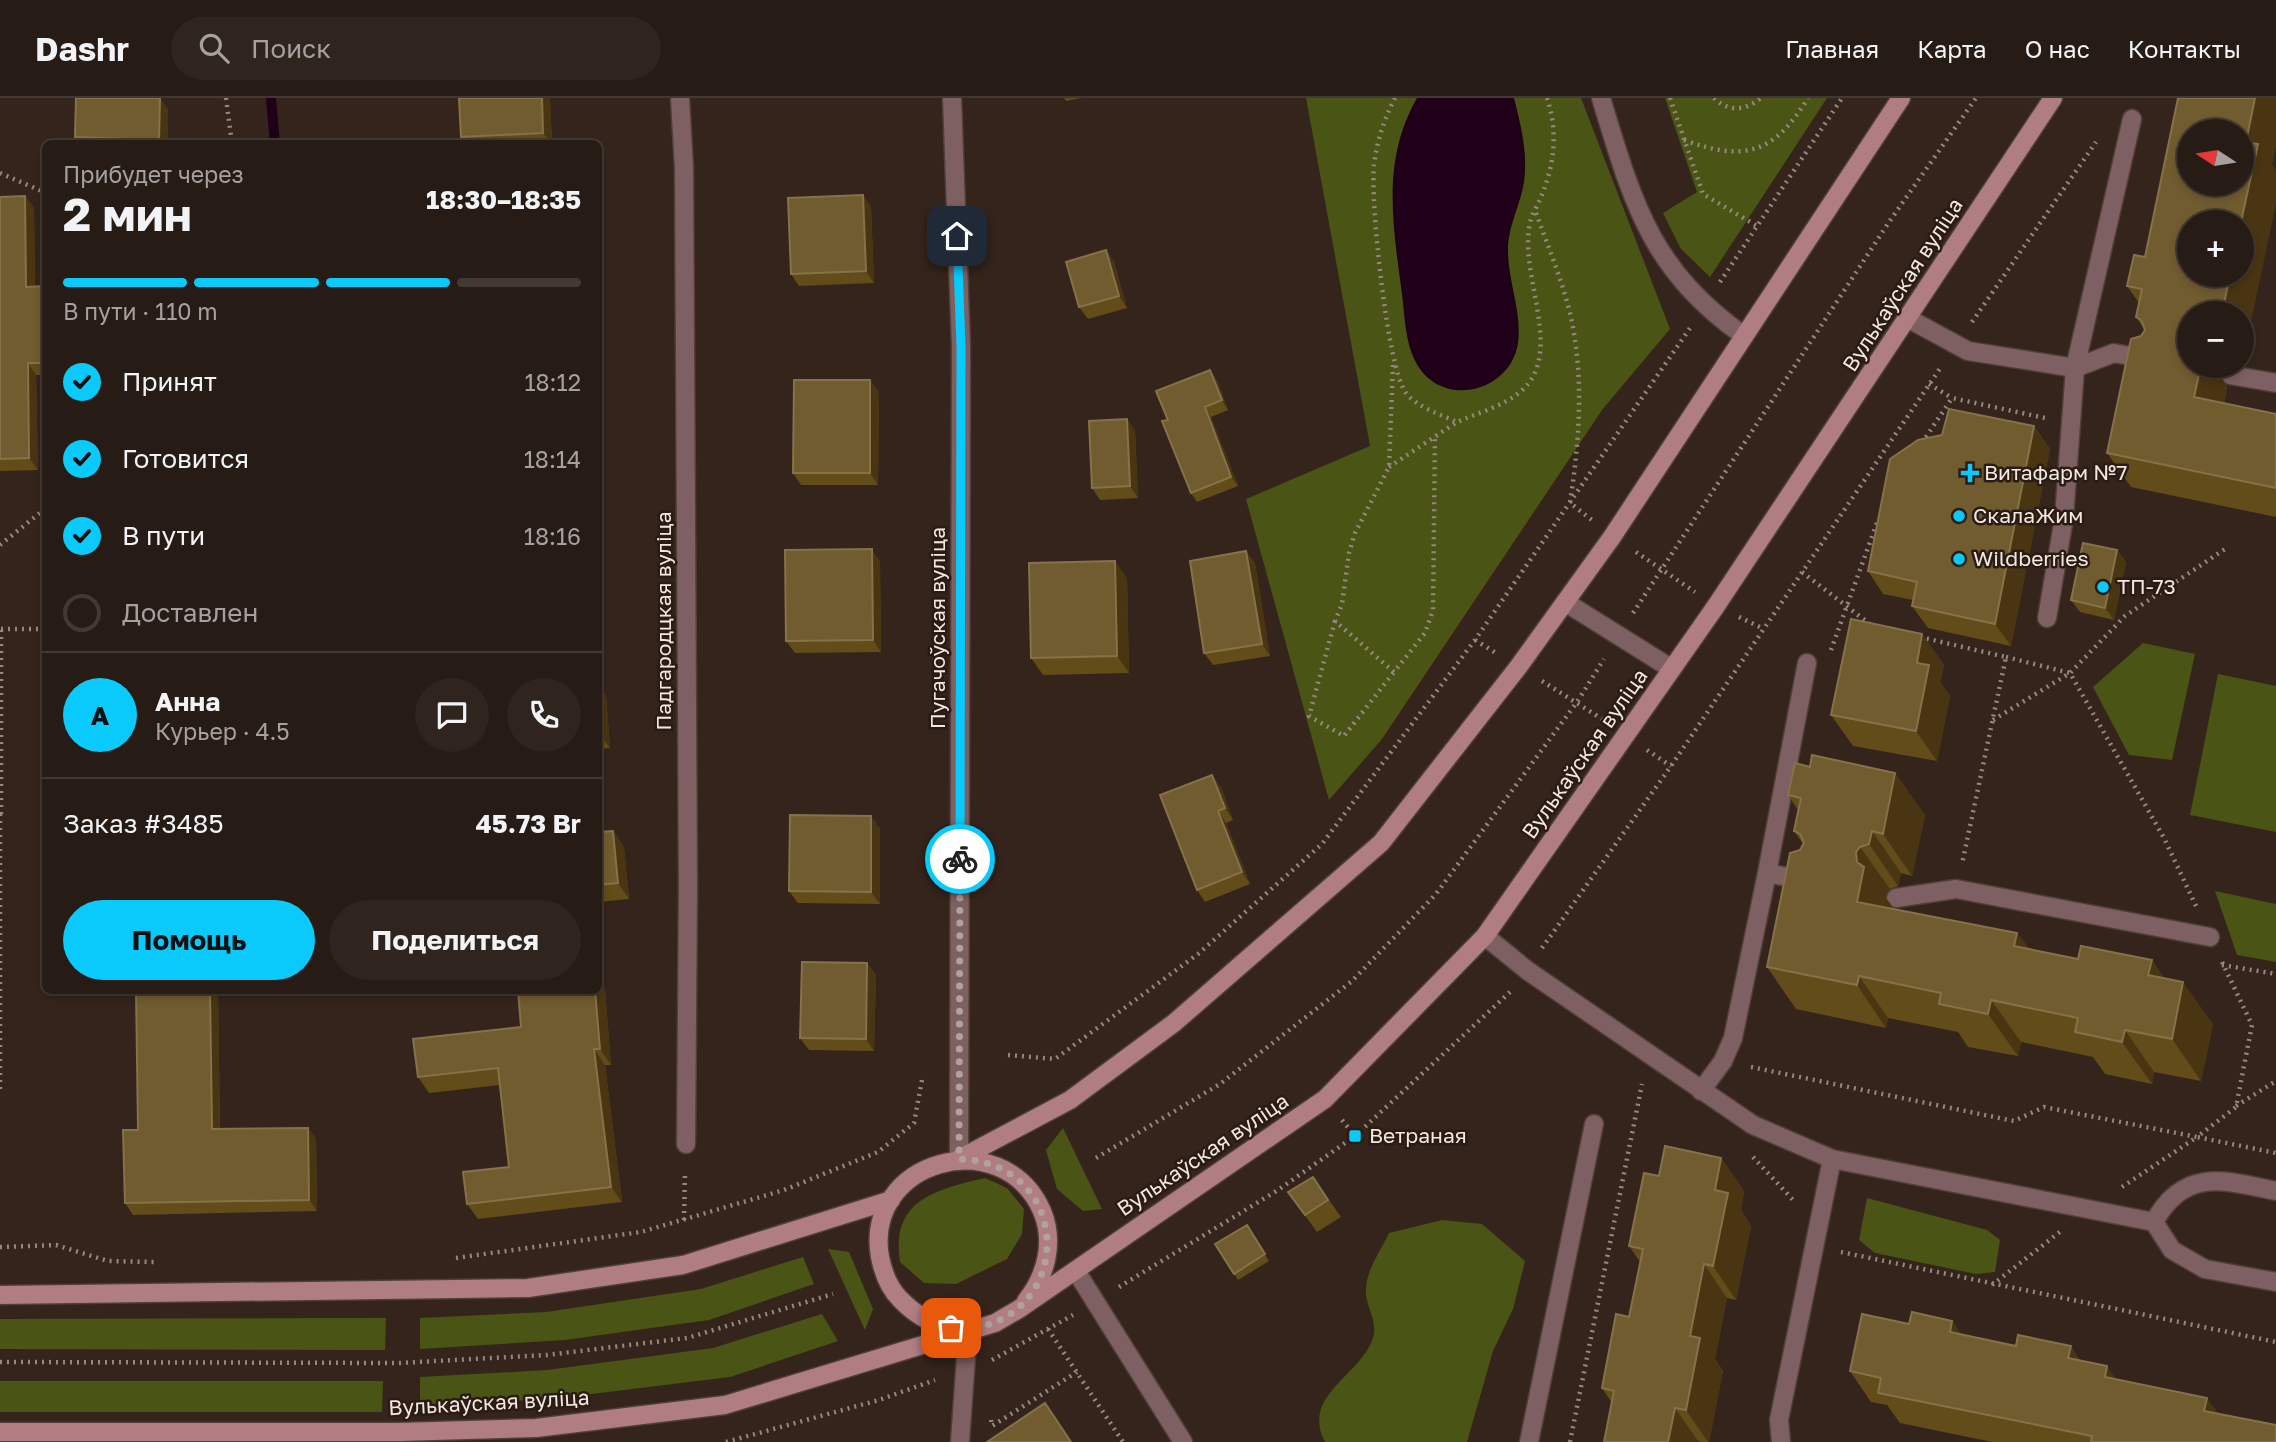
<!DOCTYPE html>
<html lang="ru">
<head>
<meta charset="utf-8">
<style>
  :root { --surface:#271b15; --page:#2f241e; --text:#f1f3f6; --muted:#a4a1a0; --line:#433934; --accent:#09cafa }
  body { margin:0; font-family:"Golos Text",sans-serif; background:var(--page); color:var(--text); height:100vh; display:flex; flex-direction:column; font-size:26px; white-space:nowrap }
  * { box-sizing:border-box; margin:0 }
  p { font-size:23px; color:var(--muted) }
  .icon { flex:none; width:38px; height:38px; fill:none; stroke:currentColor; stroke-width:2; stroke-linecap:round; stroke-linejoin:round }
  .map { position:relative; flex:1; overflow:hidden }
  .panel { position:absolute; left:42px; top:42px; width:560px; height:854px; display:flex; flex-direction:column; background:var(--surface); border-radius:10px; box-shadow:0 4px 10px #0003,0 0 0 2px var(--line) }
  .panel>* { flex:none }
  .needle { width:46px; rotate:282deg }
  .tools { position:absolute; left:2177px; top:21px; display:grid; gap:14px }
  .tools a { display:grid; place-items:center; width:77px; height:77px; border-radius:50%; background:var(--surface); box-shadow:0 4px 10px #0003,0 0 0 2px var(--line); font-size:35px }
  .pin { position:absolute; display:grid; place-items:center; width:60px; height:60px; color:#fff; margin:-30px; border-radius:14px; box-shadow:0 4px 10px #0006 }
  .courier { position:absolute; display:grid; place-items:center; width:70px; height:70px; margin:-35px; border:5px solid #09cafa; border-radius:50%; background:#fff; color:#222; box-shadow:0 2px 9px #0007 }
  .head em { font-style:normal; font-weight:700 }
  .head div { display:flex; flex-direction:column-reverse }
  .head { display:flex; align-items:center; justify-content:space-between; height:119px; padding:0 21px }
  h1 { font-size:46px; font-weight:700; line-height:52px }
  .bar { display:grid; grid-template-columns:repeat(4,1fr); gap:10px 7px; align-content:center; height:84px; padding:0 21px }
  .bar i { height:9px; border-radius:5px; background:var(--line) }
  .bar .selected { background:var(--accent) }
  .bar p { grid-column:span 4 }
  .line { display:flex; align-items:center; gap:18px; padding:0 21px; border-top:2px solid var(--line) }
  .line div { flex:1 }
  .round { display:grid; place-items:center; flex:none; width:74px; height:74px; border-radius:37px; background:var(--page) }
  ol { padding:0 21px; list-style:none }
  li { display:flex; align-items:center; gap:21px; height:77px }
  li p { margin-inline-start:auto }
  li .icon { padding:7px; border-radius:50%; background:var(--accent); color:#111; stroke-width:4 }
  li:last-child { color:var(--muted) }
  li i { width:38px; height:38px; border:4px solid var(--line); border-radius:50% }
  .primary-button { display:flex; gap:14px; margin-top:auto; padding:14px 21px }
  .primary-button a { flex:1; height:80px; border-radius:42px; background:var(--accent); color:#111; font-size:28px; font-weight:700; line-height:80px; text-align:center }
  .primary-button a+a { background:var(--page); color:var(--text) }
  header { display:flex; align-items:center; gap:42px; box-sizing:border-box; height:98px; padding:0 35px; background:var(--surface); border-bottom:2px solid var(--line) }
  header strong { font-size:33px }
  nav { display:flex; gap:38px; margin-inline-start:auto; font-size:24px }
  .search { width:490px; height:63px; background:var(--page); display:flex; align-items:center; gap:18px; box-sizing:border-box; padding:0 24px; border-radius:38px; color:var(--muted); font-size:26px }
  .map>svg:first-child { display:block }
  .green { fill:#4a5414 }
  .water { fill:#200018 }
  .lines { fill:none; stroke-linecap:round; stroke-linejoin:round }
  .stream { stroke:#200018; stroke-width:10 }
  .lane-casing { stroke:#4f3f38; stroke-width:21 }
  .street-casing { stroke:#4f3f38; stroke-width:21 }
  .secondary-casing { stroke:#4f3f38; stroke-width:21 }
  .path { stroke:#968881; stroke-width:4.5; stroke-dasharray:2 5; stroke-linecap:butt }
  .lane { stroke:#7f6062; stroke-width:18 }
  .street { stroke:#7f6062; stroke-width:18 }
  .secondary { stroke:#b07e82; stroke-width:18 }
  .wall { fill:#624c19 }
  .shaded-wall { fill:#493511 }
  .building { fill:#715c2f; stroke:#86724a; stroke-width:2; fill-rule:evenodd }
  .done { stroke:#b0a39c; stroke-width:7; stroke-dasharray:0 12.6 }
  .route { stroke:#09cafa; stroke-width:9 }
  .poi-dot { fill:#09cafa; stroke:#2a1b13; stroke-width:2.5 }
  .labels { text-anchor:middle; stroke-width:5; stroke-linejoin:round; paint-order:stroke }
  .street-label { font-size:21px; fill:#f2e7e1; stroke:#2a1b13 }
  .poi-label { font-size:21px; fill:#f2e7e1; stroke:#2a1b13; text-anchor:start }
</style>
</head>
<body>
<header>
<strong>Dashr</strong>
<div class="search"><svg class="icon" aria-label="search" viewBox="0 0 24 24"><circle cx="10" cy="10" r="6"/><path d="M15 15l6 6"/></svg>Поиск</div>
<nav><a>Главная</a><a>Карта</a><a>О нас</a><a>Контакты</a></nav>
</header>
<div class="map">
<svg width="2276" height="1344" viewBox="0 0 2276 1344">
  <rect width="100%" height="100%" fill="#34241c"/>
  <path class="green" d="M1306 0H1581L1670 231 1602 312 1382 641 1329 702 1246 401 1370 348Z
    M1665 0H1827L1710 179 1681 151 1663 115 1697 94Z
    M2143 545 2195 556 2172 662 2129 657 2093 589Z
    M2218 576 2276 588V734L2190 717Z
    M2215 793 2276 806V864L2237 857Z
    M1063 1030 1102 1111 1083 1113 1057 1091 1046 1052Z
    M985 1080 1007 1090 1024 1111 1022 1136 1007 1161 956 1186 924 1185 900 1164C891 1103 933 1092 985 1080Z
    M1867 1100 1987 1132 2000 1142 1995 1174 1976 1176 1875 1155 1859 1142Z
    M1442 1122 1482 1126 1525 1163 1513 1211 1493 1253 1467 1344H1325C1301 1299 1357 1279 1372 1243 1380 1224 1364 1208 1366 1190 1367 1171 1381 1152 1389 1135Z
    M828 1151 849 1154 873 1211 865 1232Z
    M803 1159 814 1186 709 1222 565 1242 420 1251V1220L546 1214 701 1191Z
    M822 1216 838 1243 730 1279 567 1299 420 1310V1279L547 1272 713 1250Z
    M386 1220 385 1252 0 1251V1221Z
    M0 1283H383L382 1314H0Z"/>
  <path class="water" d="M1417 0H1514C1521 28 1528 55 1524 84 1520 109 1507 129 1508 156 1509 186 1522 215 1518 245 1511 293 1445 311 1418 268 1405 247 1405 220 1402 196 1393 128 1381 63 1417 0Z"/>
  <g class="lines">
    <path class="stream" d="M271 0 275 46"/>
    <g class="lane-casing">
      <path id="lane" d="M1601 0C1633 105 1650 171 1744 238
        M1909 221 1968 253 2075 270 2114 255 2151 262
        M2230 277 2276 285
        M2047 520 2064 420 2075 270 2132 21
        M1767 775 1807 565
        M1896 800 1956 791 2210 839
        M1485 838 1528 873 1753 1027 1832 1061 1779 1322 1781 1344
        M1701 993 1723 963 1733 940 1767 775 1808 783
        M1832 1061 2154 1124 2172 1152 2205 1171 2276 1184
        M2154 1124C2184 1069 2224 1082 2276 1093
        M1076 1173 1183 1344
        M1529 1344 1594 1026"/>
    </g>
    <g class="street-casing">
      <path id="street" d="M680 0 684 70 688 789 686 1046
        M952 0 961 248 959 1061
        M1565 504 1672 571
        M960 1344 968 1231"/>
    </g>
    <g class="secondary-casing">
      <path id="secondary" d="M959 1061 1070 1002 1174 925 1381 745 1519 568 1612 439 1901 0
        M0 1197 528 1190 683 1167 891 1102
        M960 1231C936 1229 917 1219 900 1201 889 1190 883 1174 880 1159 863 1063 1002 1023 1042 1113 1055 1144 1046 1178 1026 1203
        M0 1334H400L536 1330 725 1307 995 1225 1019 1211 1325 1001 1485 838 1716 508 2053 0"/>
    </g>
    <path class="path" d="M226 0 232 46
      M1395 0C1384 21 1377 43 1374 67 1370 101 1387 270 1406 295 1418 310 1440 316 1457 324 1478 315 1503 308 1520 294 1570 253 1510 165 1534 113
      M1547 0C1560 39 1553 76 1535 112 1548 149 1564 186 1572 224 1584 285 1579 345 1570 405L1592 422
      M1670 0 1703 96 1757 128
      M1714 0C1729 15 1746 12 1761 0
      M1684 42C1744 64 1774 56 1808 0
      M0 75 46 95
      M1720 184 1842 0
      M1972 224 2096 44
      M1393 267 1389 369 1355 435 1349 455 1342 506 1335 523 1394 574 1425 535 1433 512 1435 339
      M1929 286 1952 300
      M1922 345 1952 300 2045 320
      M1389 369 1457 324
      M0 447 46 410
      M1636 454 1695 494
      M1802 474 1871 527
      M1633 515 1889 124 1976 0
      M1739 519 1764 531
      M1335 523 1309 618 1344 638 1394 574
      M1 531H46
      M1920 539 2006 559 1962 766
      M1475 542 1496 555
      M1831 552 1878 422
      M2006 559 2070 575 2164 740 2196 808
      M1542 583 1602 621
      M1993 622 2070 575 2125 518 2225 451
      M1647 652 1671 668
      M0 716V994
      M1 716V531
      M1542 850 1671 668 1941 269
      M2222 867 2276 876
      M1008 957 1055 961 1198 856 1322 746 1475 542 1690 230
      M1751 969 2014 1023 2044 1009 2197 1039 2236 1009 2252 927 2222 864
      M2236 1008 2276 983
      M1342 1022 1355 1038
      M1753 1059 1795 1104
      M1096 1060 1220 986 1352 883 1436 796 1577 604 1604 561
      M2122 1089 2197 1039 2276 1055
      M684 1122 685 1074
      M0 1149 56 1147 108 1163 154 1164
      M1841 1154 2276 1244
      M456 1160 641 1134 784 1092 878 1054 914 1025 922 982
      M1992 1187 2061 1133
      M1119 1189 1278 1092 1355 1038 1510 894
      M1048 1231 1123 1344
      M992 1262 1073 1217
      M0 1264 399 1265 547 1257 687 1240 833 1196
      M991 1322 992 1328 1077 1274
      M726 1344 879 1302 935 1282
      M1570 1344 1642 986"/>
    <use href="#lane" class="lane"/>
    <use href="#street" class="street"/>
    <use href="#secondary" class="secondary"/>
  </g>
  <path class="wall" d="M459 0H550L552 46H466L461 39Z
    M1064 0H1081L1066 3Z
    M168 11V46H79L75 39Z
    M2276 47 2272 66 2244 257H2242V215H2189V268H2225L2219 274V276L2227 288 2224 305 2276 316V419L2131 389 2107 355 2141 238 2145 232 2136 219 2139 205 2127 188Z
    M863 97 871 109 874 185 799 188 791 176Z
    M25 98 34 110 35 189 46 188V277H36L38 372 0 373V99Z
    M1106 152 1114 164 1127 210 1088 221 1079 209Z
    M1210 272 1217 282 1228 312 1211 319 1238 388 1197 404 1191 395 1168 322Z
    M870 282 879 294 878 387H801L793 375Z
    M1127 321 1135 333 1138 400 1100 402 1092 390Z
    M2034 328 2050 351 2011 548 1928 530 1912 508 1913 502 1883 496 1868 473Z
    M2117 452 2126 464 2114 522 2080 514 2071 502Z
    M1246 453 1255 465 1270 558 1213 567 1204 555Z
    M880 463 881 554 795 555 786 543Z
    M1127 480 1129 575 1043 577 1031 560Z
    M1922 536 1944 567 1940 584 1950 598 1937 663 1853 648 1831 617Z
    M598 587 606 598 610 650 598 651Z
    M1810 669 1895 675 1925 717 1912 778 1901 775 1898 788 1890 791 1885 796 1886 800 1894 811 2017 835 2029 851 2078 861 2152 862 2164 880 2213 926 2201 983 2154 974 2152 986 2105 976 2093 959 2021 944 2018 958 1968 949 1958 934 1888 920 1886 930 1796 911 1767 869 1800 752 1803 746 1794 733 1798 712 1788 697Z
    M1221 689 1233 722 1226 725 1250 786 1205 804 1197 792Z
    M880 730V806L798 805 789 793Z
    M613 733 624 749 629 801 598 804V734Z
    M867 865 876 877 874 953 809 952 800 940Z
    M598 880 599 883 605 892 611 967H605L622 1104 478 1121 467 1106 509 1069 500 987 429 995 418 979 598 892Z
    M136 892H218L220 1031 308 1030 316 1041 317 1113 133 1117 125 1105 138 1032Z
    M1721 1060 1744 1093 1741 1112 1751 1128 1736 1202 1727 1200 1715 1261 1723 1273 1709 1344H1701L1612 1305 1602 1290 1629 1219 1640 1164 1629 1148 1659 1078Z
    M1313 1079 1341 1119 1317 1134 1288 1094Z
    M1247 1127 1269 1163 1238 1182 1215 1146Z
    M1962 1237 2081 1263 2116 1281 2219 1316 2276 1344H1992L1900 1325 1887 1307 1871 1304 1850 1273Z"/>
  <path class="shaded-wall" d="M160 0 168 11V46H162L159 42Z
    M542 0H550L552 46 543 35Z
    M2255 0H2276V47L2272 66 2276 72V106L2244 257 2242 254V215H2222L2230 177H2242V124L2246 44Z
    M863 97 871 109 874 185 866 173Z
    M25 98 34 110 35 201 26 189Z
    M1106 152 1114 164 1127 210 1119 198Z
    M28 265 36 277 38 372 29 360Z
    M2201 268H2225L2219 274V276L2227 288 2218 333 2194 299Z
    M1210 272 1217 282 1228 312 1222 302Z
    M870 282 879 294 878 387 870 375Z
    M1205 309 1211 319 1238 388 1231 379Z
    M1127 321 1135 333 1138 400 1130 388Z
    M2034 328 2050 351 2011 548 1995 526Z
    M872 451 880 463 881 554 873 542Z
    M2117 452 2126 464 2114 522 2105 510Z
    M1246 453 1255 465 1270 558 1262 546Z
    M1115 463 1127 480 1129 575 1117 558Z
    M1922 536 1944 567 1940 584 1950 598 1937 663 1916 633 1917 565Z
    M598 587 606 598 610 650 601 638Z
    M1895 675 1925 717 1912 778 1883 736Z
    M1212 677 1221 689 1233 722 1225 710Z
    M1218 713 1226 725 1250 786 1242 774Z
    M871 718 880 730V806L871 794Z
    M613 733 624 749 629 801 618 785Z
    M1872 733 1901 775 1898 788 1869 746Z
    M1860 749 1890 791 1885 796 1886 800 1894 811 1857 804V764L1856 754Z
    M2017 835 2047 877 2014 848Z
    M2152 862 2179 902 2183 884 2213 926 2201 983 2172 941 2148 877Z
    M867 865 876 877 874 953 866 941Z
    M1859 878 1888 920 1886 930 1857 887Z
    M598 880 599 883 605 892 611 967 600 951 595 892H598Z
    M210 892H218L220 1043 212 1031Z
    M1991 902 2021 944 2018 958 1988 916Z
    M2125 932 2154 974 2152 986 2122 944Z
    M594 951 605 967 622 1104 611 1089Z
    M308 1030 316 1041 317 1113 309 1102Z
    M1721 1060 1744 1093 1741 1112 1751 1128 1736 1202 1713 1168 1715 1092Z
    M1704 1166 1727 1200 1715 1261 1723 1273 1709 1344H1708L1686 1312 1690 1238Z
    M1952 1223 1974 1253 1950 1234Z
    M2071 1248 2092 1279 2068 1260Z
    M2107 1268 2128 1299 2105 1279Z
    M2207 1300 2229 1330 2204 1313Z
    M1675 1310 1698 1343V1344H1668Z"/>
  <path class="building" d="M76 0H160L159 42 75 39Z
    M459 0H542L543 35 461 39Z
    M2178 0H2255L2246 44 2258 46 2241 124H2189V177H2230L2222 215H2189V268H2201L2194 299 2276 316V390L2107 355 2131 241 2141 238 2145 232 2141 222 2136 219 2142 191 2127 188 2134 157 2145 159ZM2189 33H2242V86H2189Z
    M863 97 866 173 791 176 788 100Z
    M25 98 26 189 46 188V265H28L29 360 0 361V99Z
    M1106 152 1119 198 1079 209 1066 164Z
    M1210 272 1222 302 1205 309 1231 379 1191 395 1162 323 1168 322 1156 293Z
    M794 282H870V375H793Z
    M1949 311 2034 328 1995 526 1912 508 1917 484 1868 473 1890 361 1918 342 1942 337Z
    M1127 321 1130 388 1092 390 1089 323Z
    M2083 445 2117 452 2105 510 2071 502Z
    M872 451 873 542 786 543 785 452Z
    M1246 453 1262 546 1204 555 1190 463Z
    M1115 463 1117 558 1031 560 1029 465Z
    M1851 521 1922 536 1917 565 1929 567 1916 633 1831 617Z
    M598 595 601 638H598Z
    M1812 657 1895 675 1883 736 1872 733 1869 746 1860 749 1856 754 1857 764 1864 769 1857 804 2017 835 2014 848 2078 861 2081 848 2152 862 2148 877 2183 884 2172 941 2125 932 2122 944 2075 934 2078 920 1991 902 1988 916 1939 906 1941 895 1859 878 1857 887 1767 869 1790 755 1800 752 1804 745 1800 736 1794 733 1801 700 1788 697 1795 665 1810 669Z
    M1212 677 1225 710 1218 713 1242 774 1197 792 1160 697Z
    M790 717 871 718V794L789 793Z
    M613 733 618 785 598 787V734Z
    M802 864 867 865 866 941 800 940Z
    M136 892H210L212 1031 308 1030 309 1102 125 1105 123 1032H138Z
    M518 892H595L600 951H594L611 1089 467 1106 463 1074 509 1069 498 970 418 979 413 941 521 929Z
    M1665 1048 1721 1060 1715 1092 1728 1095 1713 1168 1704 1166 1690 1238 1700 1240 1686 1312 1675 1310 1668 1344H1604L1614 1293 1602 1290 1616 1216 1629 1219 1643 1151 1629 1148 1644 1075 1659 1078Z
    M1313 1079 1328 1102 1305 1117 1288 1094Z
    M1247 1127 1265 1156 1234 1176 1215 1146Z
    M1912 1214 1952 1223 1950 1234 2016 1248 2018 1237 2071 1248 2068 1260 2107 1268 2105 1279 2207 1300 2204 1313 2276 1327V1344H2091L2092 1338 1878 1295 1881 1280 1850 1273 1862 1216 1909 1226Z
    M1045 1305 1071 1344H987Z"/>
  <g class="lines">
    <path class="done" d="M951 1230C1073 1238 1082 1065 959 1061L960 761"/>
    <path class="route" d="M957 138 961 248 960 761"/>
  </g>
  <g class="poi-dot">
    <path d="M1966.5 364.5h7v7h7v7h-7v7h-7v-7h-7v-7h7z"/>
    <circle cx="1959" cy="418" r="7"/>
    <circle cx="1959" cy="461" r="7"/>
    <circle cx="2103" cy="489" r="7"/>
    <rect x="1348" y="1031" width="14" height="14" rx="3.5"/>
  </g>
  <g class="labels">
    <g class="street-label">
      <text transform="translate(1903 187) rotate(-57)" y="7">Вулькаўская вуліца</text>
      <text transform="translate(664 523) rotate(-90)" y="7">Падгародцкая вуліца</text>
      <text transform="translate(938 530) rotate(-90)" y="7">Пугачоўская вуліца</text>
      <text transform="translate(1585 656) rotate(-55)" y="7">Вулькаўская вуліца</text>
      <text transform="translate(1203 1057) rotate(-34)" y="7">Вулькаўская вуліца</text>
      <text transform="translate(489 1305) rotate(-3)" y="7">Вулькаўская вуліца</text>
    </g>
    <g class="poi-label">
      <text x="1984" y="382">Витафарм №7</text>
      <text x="1973" y="425">СкалаЖим</text>
      <text x="1973" y="468">Wildberries</text>
      <text x="2117" y="496">ТП-73</text>
      <text x="1369" y="1045">Ветраная</text>
    </g>
  </g>
</svg>
<div class="tools">
<a><svg class="needle" viewBox="-14 -14 28 28"><path d="M0-13l5 13h-10z" fill="#e53935"/><path d="M0 13l5-13h-10z" fill="#a4a1a0"/></svg></a>
<a>+</a>
<a>−</a>
</div>
<div class="pin" style="left:951px;top:1230px;background:#ea580c"><svg class="icon" aria-label="bag" viewBox="0 0 24 24"><path d="M5 8h14l-1 12H6zM9 8a3 3 0 0 1 6 0"/></svg></div>
<div class="pin" style="left:957px;top:138px;background:#1f2937"><svg class="icon" aria-label="home" viewBox="0 0 24 24"><path d="M3 11l9-7 9 7M6 9v11h12V9"/></svg></div>
<div class="courier" style="left:960px;top:761px"><svg class="icon" aria-label="bike" viewBox="0 0 24 24"><circle cx="6" cy="16" r="4"/><circle cx="18" cy="16" r="4"/><path d="M6 16l4-8h5l3 8M10 8l3 8H6M13 5h3"/></svg></div>
<section class="panel">
<div class="head"><div><h1>2 мин</h1><p>Прибудет через</p></div><em>18:30–18:35</em></div>
<div class="bar"><i class="selected"></i><i class="selected"></i><i class="selected"></i><i></i><p>В пути · 110 m</p></div>
<ol>
<li><svg class="icon" aria-label="check" viewBox="0 0 24 24"><path d="M5 12l5 5 9-10"/></svg>Принят<p>18:12</p></li>
<li><svg class="icon" aria-label="check" viewBox="0 0 24 24"><path d="M5 12l5 5 9-10"/></svg>Готовится<p>18:14</p></li>
<li><svg class="icon" aria-label="check" viewBox="0 0 24 24"><path d="M5 12l5 5 9-10"/></svg>В пути<p>18:16</p></li>
<li><i></i>Доставлен</li>
</ol>
<div class="line" style="height:126px"><b class="round" style="background:var(--accent);color:#111">А</b><div><b>Анна</b><p>Курьер · 4.5</p></div><a class="round"><svg class="icon" aria-label="chat" viewBox="0 0 24 24"><path d="M4 5h16v11H9l-5 4z"/></svg></a><a class="round"><svg class="icon" aria-label="phone" viewBox="0 0 24 24"><path d="M5 4h4l2 5-3 2q2 4 5 5l2-3 5 2v4C11 20 4 13 5 4z"/></svg></a></div>
<div class="line" style="height:91px"><div>Заказ #3485</div><b>45.73 Br</b></div>
<div class="primary-button"><a>Помощь</a><a>Поделиться</a></div>
</section>
</div>
</body>
</html>
